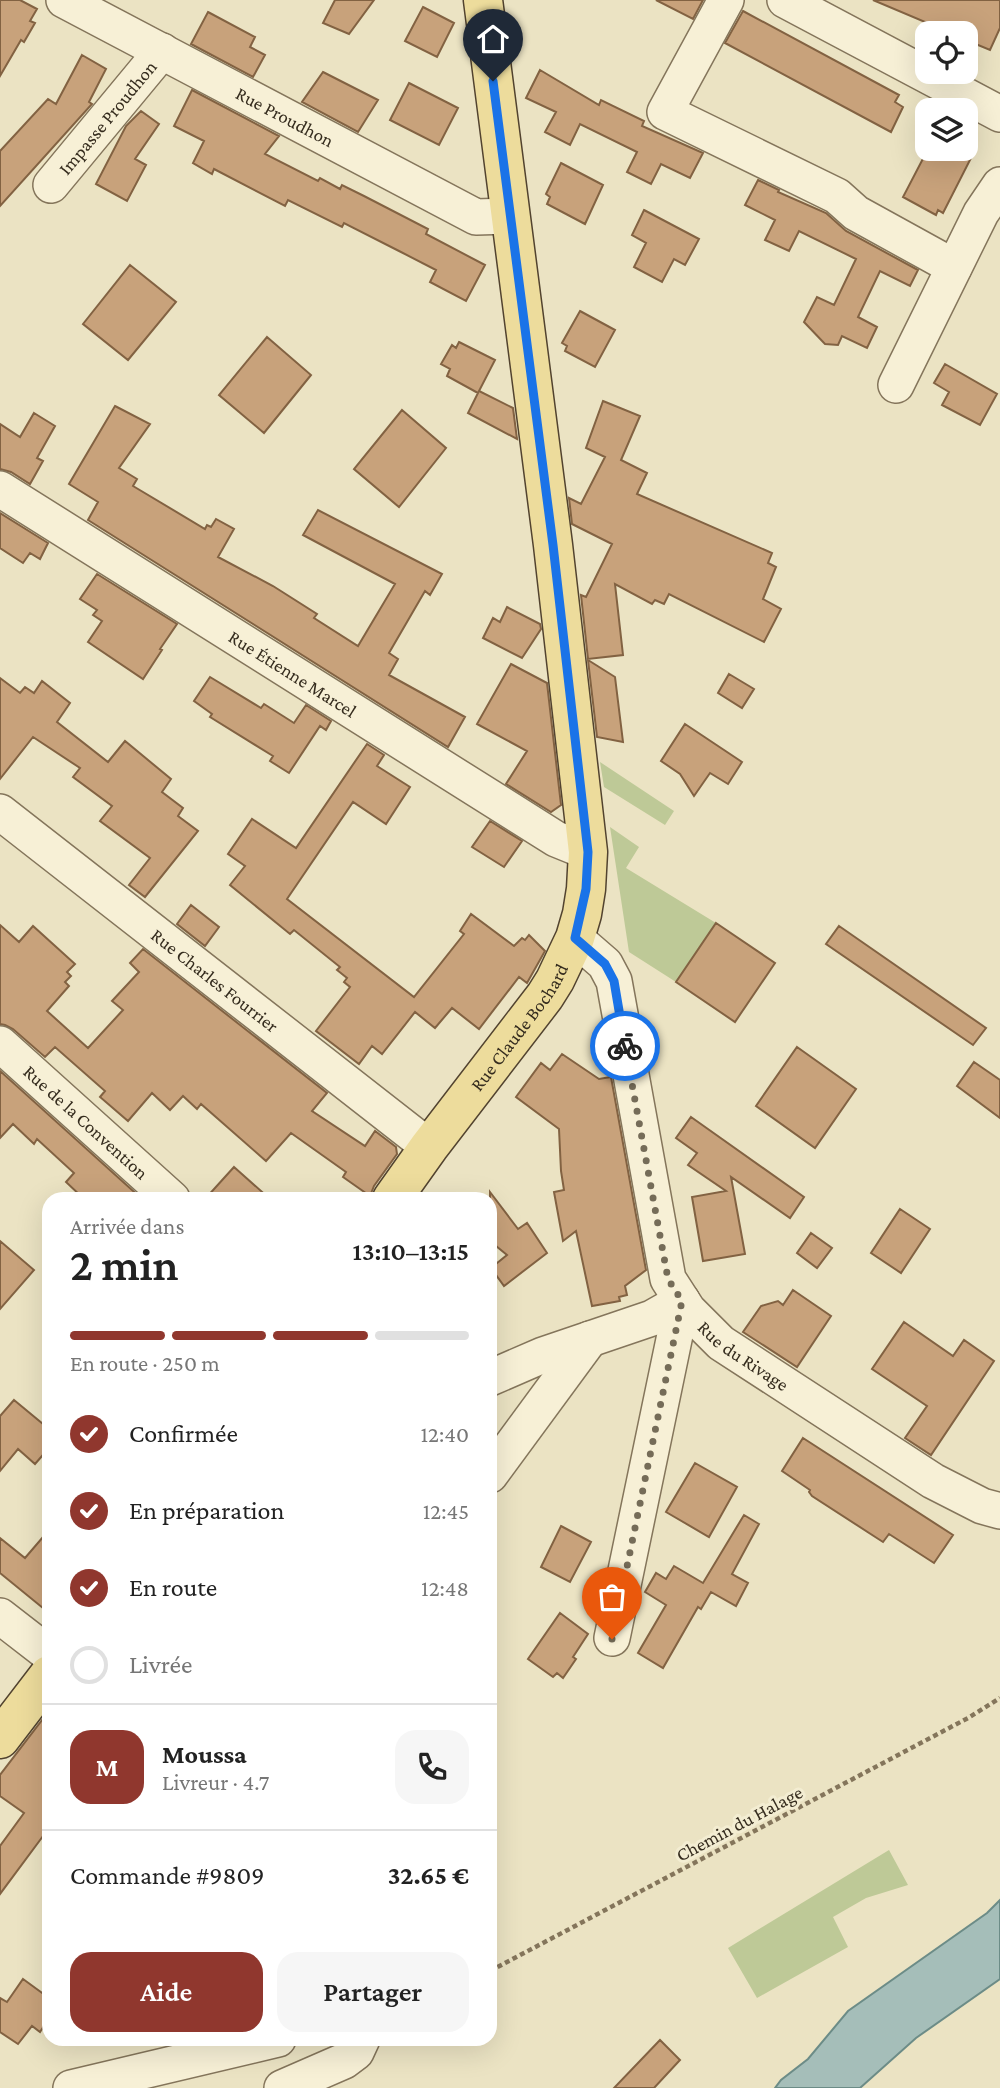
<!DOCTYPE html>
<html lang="fr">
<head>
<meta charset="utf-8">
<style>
  :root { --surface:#fff; --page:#f6f6f6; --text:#222; --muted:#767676; --line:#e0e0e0; --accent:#90372e }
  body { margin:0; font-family:"Crimson Pro",serif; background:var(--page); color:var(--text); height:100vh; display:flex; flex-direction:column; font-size:26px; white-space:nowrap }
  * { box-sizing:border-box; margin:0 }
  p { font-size:23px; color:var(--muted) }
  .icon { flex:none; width:38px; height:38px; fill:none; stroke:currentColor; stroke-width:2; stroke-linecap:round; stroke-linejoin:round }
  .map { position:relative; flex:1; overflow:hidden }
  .drawer { position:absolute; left:42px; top:1192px; width:455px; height:854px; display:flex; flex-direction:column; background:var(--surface); border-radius:21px; box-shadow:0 7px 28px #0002 }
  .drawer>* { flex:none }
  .fabs { position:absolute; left:915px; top:21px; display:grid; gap:14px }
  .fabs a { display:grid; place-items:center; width:63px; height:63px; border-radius:14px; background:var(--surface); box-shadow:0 7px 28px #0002; font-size:35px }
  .pin { position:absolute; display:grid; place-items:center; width:60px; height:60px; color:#fff; margin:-72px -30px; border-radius:50% 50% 50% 0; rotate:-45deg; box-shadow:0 0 7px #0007 }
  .pin .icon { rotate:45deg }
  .courier { position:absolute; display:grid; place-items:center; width:70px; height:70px; margin:-35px; border:5px solid #1a73e8; border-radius:50%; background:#fff; color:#222; box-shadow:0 2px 9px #0007 }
  .headline em { font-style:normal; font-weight:600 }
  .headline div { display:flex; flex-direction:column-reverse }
  .headline { display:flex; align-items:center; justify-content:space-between; height:119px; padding:0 28px }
  h1 { font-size:46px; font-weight:600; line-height:52px }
  .bar { display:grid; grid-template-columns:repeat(4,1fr); gap:10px 7px; align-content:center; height:84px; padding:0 28px }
  .bar i { height:9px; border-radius:5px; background:var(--line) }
  .bar .selected { background:var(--accent) }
  .bar p { grid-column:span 4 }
  .line { display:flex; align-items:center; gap:18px; padding:0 28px; border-top:2px solid var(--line) }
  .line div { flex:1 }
  .round { display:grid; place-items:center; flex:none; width:74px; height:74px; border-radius:21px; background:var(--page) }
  ol { padding:0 28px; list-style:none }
  li { display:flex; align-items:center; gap:21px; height:77px }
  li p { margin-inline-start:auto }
  li .icon { padding:7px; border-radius:50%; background:var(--accent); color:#fff; stroke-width:4 }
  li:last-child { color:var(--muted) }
  li i { width:38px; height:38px; border:4px solid var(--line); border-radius:50% }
  .cta { display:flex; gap:14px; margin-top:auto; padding:14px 28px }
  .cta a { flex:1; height:80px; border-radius:21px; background:var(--accent); color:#fff; font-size:28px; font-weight:600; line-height:80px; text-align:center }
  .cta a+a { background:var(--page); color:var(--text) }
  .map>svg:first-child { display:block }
  .green { fill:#bec997 }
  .water { fill:#a5beb9; stroke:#6c8c87; stroke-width:2 }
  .building { fill:#c8a27b; stroke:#826242; stroke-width:2 }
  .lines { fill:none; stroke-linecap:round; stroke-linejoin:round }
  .minor-casing { stroke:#84755b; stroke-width:38 }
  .major-casing { stroke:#52432f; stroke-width:41 }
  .path { stroke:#84755b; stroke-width:4.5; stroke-dasharray:5 3.5; stroke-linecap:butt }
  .minor { stroke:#f7f0d6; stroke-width:35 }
  .major { stroke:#eddc9c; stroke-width:38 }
  .done { stroke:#756c58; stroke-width:7; stroke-dasharray:0 12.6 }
  .route { stroke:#1a73e8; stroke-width:9 }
  .labels { text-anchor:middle; stroke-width:6; stroke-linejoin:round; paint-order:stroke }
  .street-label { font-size:19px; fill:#352c1e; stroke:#f3edd2 }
</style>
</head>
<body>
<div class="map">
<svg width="1000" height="2088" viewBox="0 0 1000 2088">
  <rect width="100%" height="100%" fill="#ebe3c3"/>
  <path class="green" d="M600 762 674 811 665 825 604 787Z
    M610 827 639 847 626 868 716 923 676 982 629 952Z
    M889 1850 908 1885 866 1898 833 1917 848 1947 757 1998 728 1948Z"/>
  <path class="water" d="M1000 1900V1979L916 2038 860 2088H775L781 2080 808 2059 848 2011 987 1913Z"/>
  <path class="building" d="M0 0H20L37 9 30 21 35 23 24 42 21 40 0 76Z
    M335 0H374L349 34 323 23Z
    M656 0H703L693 19Z
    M873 0H1000V28L990 50 966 40V33H951Z
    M423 7 454 23 437 57 405 41Z
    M743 11 899 95 895 102 903 107 891 132 725 43Z
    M208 12 255 37 250 47 265 55 253 77 191 44Z
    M82 55 106 69 89 102 92 104 0 206V151L48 99 56 104Z
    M540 70 599 105 601 100 644 121 642 126 703 153 690 178 661 164 651 184 627 172 637 152 580 124 570 145 545 132 556 112 526 98Z
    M323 72 378 100 358 132 302 102Z
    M409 83 458 108 439 145 390 120Z
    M192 90 279 136 265 154 318 181 320 178 340 189 342 185 364 196 428 229 426 234 485 265 466 301 430 282 436 270 399 251 344 223 342 227 288 200 285 206 214 169 212 174 193 163 204 141 174 126Z
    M141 111 159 124 135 159 146 165 127 201 96 184 126 126Z
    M928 149H957L972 156 943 213 938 210 936 215 903 197Z
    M561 163 603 185 585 224 547 204 550 197 546 194Z
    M758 180 779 190 778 192 826 213 846 231 918 270 910 286 880 271 858 317 877 327 867 348 842 336 838 345 825 344 804 322 817 297 834 305 856 259 799 231 789 251 765 240 775 220 745 205Z
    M644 210 699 239 685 265 674 259 662 282 634 267 646 243 632 235Z
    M130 265 176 302 128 360 83 324Z
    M580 311 615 330 595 367 565 351 567 346 562 343Z
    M267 337 311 375 264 433 219 395Z
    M459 342 495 360 479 391 513 408 517 439 468 413 478 393 447 376 450 369 441 364 452 345 456 348Z
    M945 364 997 394 980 425 942 405 949 392 934 383Z
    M603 401 640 416 621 460 647 473 637 494 772 553 768 563 776 567 763 599 781 609 764 642 669 594 664 604 655 600 652 604 615 584 623 655 588 659 581 595 586 597 612 544 572 524 569 498 581 504 605 457 586 448Z
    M115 406 150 424 119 468 137 479 133 486 205 529 207 525 211 527 216 519 234 529 218 557 273 586 317 614 314 618 358 646 395 584 303 535 318 510 442 574 430 595 425 591 389 653 398 659 389 675 465 717 448 747 88 520 98 502 69 484Z
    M402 410 446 448 399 507 354 469Z
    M34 413 55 426 37 458 43 461 30 484 11 472 0 469V424L20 437Z
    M0 513 48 543 40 559 30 553 23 563 0 548Z
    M97 574 177 624 160 649 162 650 143 679 88 642 102 621 93 615 97 610 80 599Z
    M507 607 540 624 541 629 522 658 483 638 493 618 500 622Z
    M588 660 615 677 623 742 597 737Z
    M511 664 547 683 561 805 551 812 506 784 527 751 477 724Z
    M729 674 754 689 742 708 718 693Z
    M210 677 261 708 264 704 294 723 306 705 331 721 326 730 320 726 289 773 270 761 273 756 210 717 212 714 194 701Z
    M0 678 20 693 25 687 34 693 42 681 70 703 57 722 108 762 125 741 171 779 162 792 183 808 178 816 198 831 145 897 129 885 150 858 100 821 112 806 73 777 80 768 33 737 0 779Z
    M685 724 742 762 728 784 710 773 694 796 680 774 661 761Z
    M367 744 384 755 377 766 410 787 386 824 353 802 287 899 414 997 464 934 460 931 471 914 514 946 522 938 525 940 529 935 545 951 527 983 519 977 479 1029 452 1008 435 1028 415 1012 382 1054 372 1046 359 1064 316 1031 350 987 344 982 347 978 337 970 340 967 294 930 290 934 230 885 245 866 228 854 252 819 296 848Z
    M490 821 522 841 504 867 472 847Z
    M191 905 219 927 205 946 177 924Z
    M716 923 775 963 735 1022 676 982Z
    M0 925 19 942 33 926 75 964 67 972 71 976 65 982 69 986 47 1011 88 1048 123 1010 112 1001 139 972 130 963 143 949 327 1093 312 1111 365 1146 375 1131 396 1147 397 1154 374 1186 370 1196 343 1177 346 1172 291 1133 266 1161 201 1104 197 1109 183 1096 170 1110 152 1093 128 1121 100 1097 105 1091 55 1047 45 1057 13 1029 5 1025 0 1024Z
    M839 926 986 1028 973 1045 826 944Z
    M797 1047 856 1089 815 1148 756 1106Z
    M562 1054 599 1079 611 1077 646 1270 625 1286 627 1295 619 1297 620 1301 592 1306 576 1231 563 1241 554 1192 564 1190 561 1171 559 1129 516 1097 541 1063 550 1070Z
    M974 1062 1000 1080V1118L957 1086Z
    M0 1071 142 1199H84L66 1182 74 1173 37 1139 34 1144 13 1124 0 1138Z
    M691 1117 804 1197 790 1218 731 1177 745 1254 703 1261 692 1197 726 1191 688 1165 697 1153 676 1138Z
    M234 1167 270 1199H205Z
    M490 1192 518 1229 527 1223 547 1253 504 1286 491 1268 507 1255 490 1241Z
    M900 1209 930 1229 901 1273 871 1253Z
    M811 1233 832 1248 817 1268 797 1253Z
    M0 1241 34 1270 0 1309Z
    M793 1290 831 1316 797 1367 743 1332 761 1306 778 1301 783 1305Z
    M904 1322 953 1356 964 1340 994 1361 931 1455 905 1438 927 1406 872 1369Z
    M14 1400 49 1429V1448L35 1464 18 1449 0 1471V1416Z
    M803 1438 953 1535 934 1563 889 1534 883 1542 812 1496 809 1492 810 1490 782 1471Z
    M695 1463 737 1487 709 1537 666 1512Z
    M744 1515 759 1524 732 1574 748 1583 736 1606 711 1592 701 1609 698 1607 663 1668 638 1653 666 1605 645 1592 656 1573 666 1579 674 1566 703 1583Z
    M561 1526 591 1542 570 1582 541 1567Z
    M49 1530V1613L0 1573V1538L25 1558Z
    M560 1613 588 1634 573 1657 576 1659 563 1678 557 1673 553 1677 528 1659Z
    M49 1711V1828L0 1894V1846L24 1813 0 1796V1775Z
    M23 1979 49 1998V2018L40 2032 32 2026 18 2044 0 2032V1998L7 2002Z
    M660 2040 680 2060 654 2088H614Z"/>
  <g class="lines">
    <g class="minor-casing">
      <g id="minor">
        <path id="s1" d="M64 0 476 217 510 216"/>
        <path d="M726 0 665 112 837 196 856 213 954 267"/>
        <path d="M785 0 1000 114"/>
        <path id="s2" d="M51 185 162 51"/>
        <path d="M896 385 981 213 1000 185"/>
        <path id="s3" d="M0 489 556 839 588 852"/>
        <path id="s4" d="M0 812 429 1147"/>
        <path id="s5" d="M575 938 605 964 614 981 668 1279 688 1310 721 1343 933 1481 982 1506 1000 1511"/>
        <path id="s6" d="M0 1044 172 1199"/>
        <path d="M490 1378 543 1355 652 1318 682 1301"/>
        <path d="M490 1475 590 1339"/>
        <path d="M0 1616 49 1654"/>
        <path d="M612 1638 682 1301"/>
        <path d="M71 2088 278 2039"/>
        <path d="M282 2088 344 2061 356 2052 362 2039"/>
      </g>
    </g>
    <g class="major-casing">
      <g id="major">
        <path id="s7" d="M392 1199 429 1147 545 996 555 980 575 938 582 914 586 889 588 852 553 545 483 0"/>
        <path d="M0 1739 49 1675"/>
      </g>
    </g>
    <path class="path" d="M490 1971 968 1718 1000 1698"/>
    <use href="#minor" class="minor"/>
    <use href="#major" class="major"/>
  </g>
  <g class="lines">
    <path class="done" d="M612 1639 682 1301 668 1279 625 1046"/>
    <path class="route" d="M493 81 553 545 588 852 586 889 575 938 605 964 614 981 625 1046"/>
  </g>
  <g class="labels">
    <g class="street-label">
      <text dy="7" stroke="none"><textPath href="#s1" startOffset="250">Rue Proudhon</textPath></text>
      <text dy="7" stroke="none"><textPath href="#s2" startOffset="88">Impasse Proudhon</textPath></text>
      <text dy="7" stroke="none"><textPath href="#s3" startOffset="346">Rue Étienne Marcel</textPath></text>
      <text dy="7" stroke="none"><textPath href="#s4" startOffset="273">Rue Charles Fourrier</textPath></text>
      <text dy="7" stroke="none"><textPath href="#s7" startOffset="214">Rue Claude Bochard</textPath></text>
      <text dy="7" stroke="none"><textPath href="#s6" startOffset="116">Rue de la Convention</textPath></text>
      <text dy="7" stroke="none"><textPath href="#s5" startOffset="471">Rue du Rivage</textPath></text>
      <text transform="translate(739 1823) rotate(-28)" y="7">Chemin du Halage</text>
    </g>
  </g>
</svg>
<div class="fabs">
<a><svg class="icon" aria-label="locate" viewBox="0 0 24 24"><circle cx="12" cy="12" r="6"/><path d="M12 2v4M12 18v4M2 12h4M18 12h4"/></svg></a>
<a><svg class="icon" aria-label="layers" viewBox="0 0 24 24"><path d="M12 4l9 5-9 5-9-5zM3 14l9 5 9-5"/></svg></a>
</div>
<div class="pin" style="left:612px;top:1639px;background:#ea580c"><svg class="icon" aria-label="bag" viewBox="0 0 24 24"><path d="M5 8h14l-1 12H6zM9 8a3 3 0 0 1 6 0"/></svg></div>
<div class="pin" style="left:493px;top:81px;background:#1f2937"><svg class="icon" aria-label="home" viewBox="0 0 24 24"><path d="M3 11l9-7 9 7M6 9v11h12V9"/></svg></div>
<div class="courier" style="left:625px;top:1046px"><svg class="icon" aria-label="bike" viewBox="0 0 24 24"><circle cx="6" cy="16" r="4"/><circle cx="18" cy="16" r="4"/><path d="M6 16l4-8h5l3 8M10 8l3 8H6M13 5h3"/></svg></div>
<section class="drawer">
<div class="headline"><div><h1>2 min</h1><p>Arrivée dans</p></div><em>13:10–13:15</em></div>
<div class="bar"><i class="selected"></i><i class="selected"></i><i class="selected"></i><i></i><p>En route · 250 m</p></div>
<ol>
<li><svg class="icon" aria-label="check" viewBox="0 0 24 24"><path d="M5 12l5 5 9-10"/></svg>Confirmée<p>12:40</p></li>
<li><svg class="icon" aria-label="check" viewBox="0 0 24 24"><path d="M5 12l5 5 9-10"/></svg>En préparation<p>12:45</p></li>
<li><svg class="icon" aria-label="check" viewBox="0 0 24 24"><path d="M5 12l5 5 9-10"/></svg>En route<p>12:48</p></li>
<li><i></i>Livrée</li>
</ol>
<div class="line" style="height:126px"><b class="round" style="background:var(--accent);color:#fff">M</b><div><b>Moussa</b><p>Livreur · 4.7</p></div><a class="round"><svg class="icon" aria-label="phone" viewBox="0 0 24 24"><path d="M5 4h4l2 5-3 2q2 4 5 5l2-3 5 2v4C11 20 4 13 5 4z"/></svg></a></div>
<div class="line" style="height:91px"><div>Commande #9809</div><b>32.65 €</b></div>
<div class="cta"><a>Aide</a><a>Partager</a></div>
</section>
</div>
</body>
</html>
